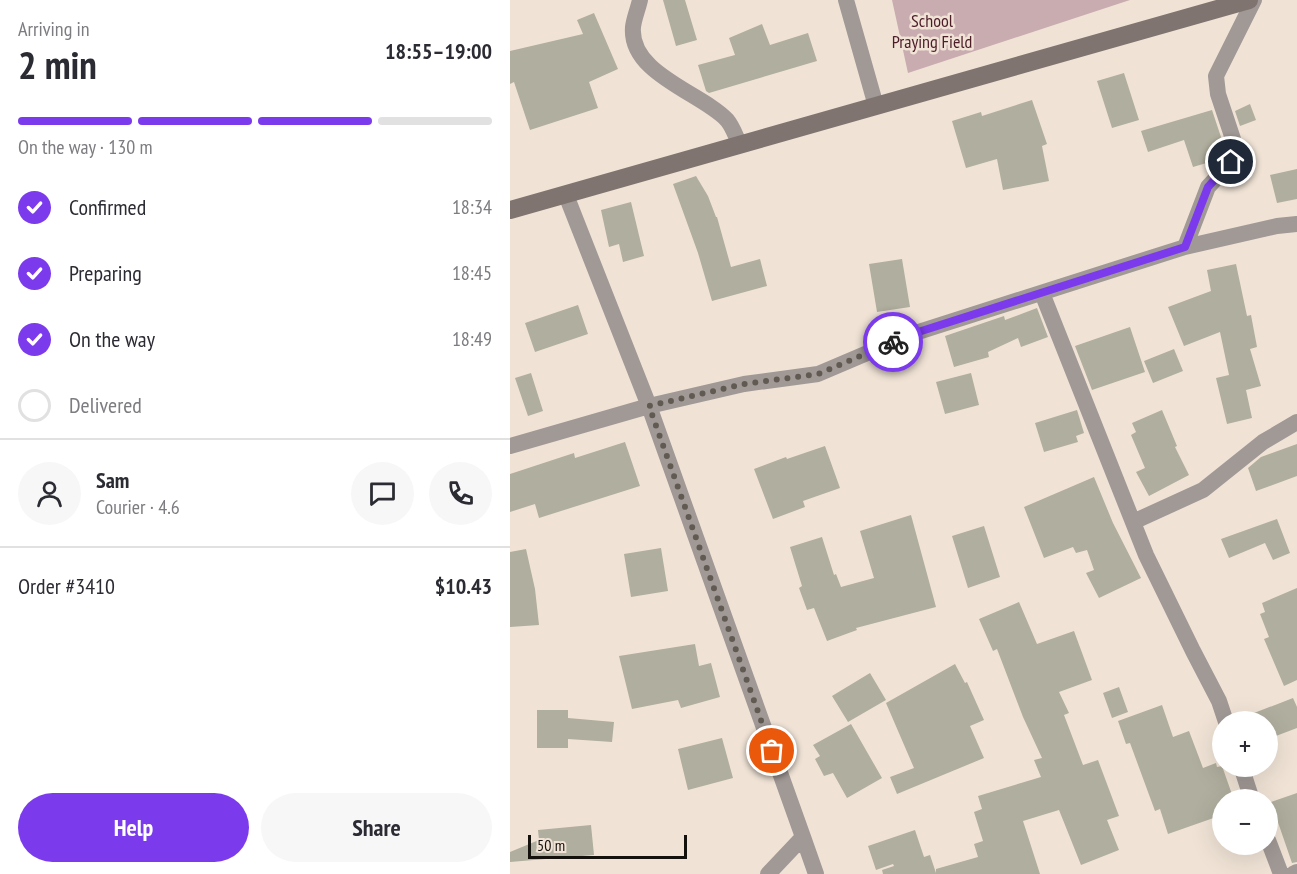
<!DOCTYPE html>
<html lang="en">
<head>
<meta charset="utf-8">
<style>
  :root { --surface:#fff; --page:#f7f7f7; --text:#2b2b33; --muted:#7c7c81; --line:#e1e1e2; --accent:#7c3aed }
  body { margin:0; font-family:"PT Sans Narrow",sans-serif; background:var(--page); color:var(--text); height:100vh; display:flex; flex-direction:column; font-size:22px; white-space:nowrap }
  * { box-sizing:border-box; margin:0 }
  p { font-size:20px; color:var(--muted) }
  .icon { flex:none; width:33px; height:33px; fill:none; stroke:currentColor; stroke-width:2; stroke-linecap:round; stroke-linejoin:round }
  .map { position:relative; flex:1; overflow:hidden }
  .panel { display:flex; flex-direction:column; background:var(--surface); width:510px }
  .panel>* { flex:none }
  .buttons { position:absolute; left:702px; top:711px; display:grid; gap:12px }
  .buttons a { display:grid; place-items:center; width:66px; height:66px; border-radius:50%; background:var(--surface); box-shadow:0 6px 24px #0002; font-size:30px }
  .scale { position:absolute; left:18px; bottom:15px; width:159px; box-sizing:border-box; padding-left:6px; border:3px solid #14100b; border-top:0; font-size:16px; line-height:21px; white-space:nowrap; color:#14100b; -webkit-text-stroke:4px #f0e3d6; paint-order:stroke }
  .pin { position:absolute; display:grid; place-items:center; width:51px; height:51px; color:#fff; margin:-26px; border:3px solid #fff; border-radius:50%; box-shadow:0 2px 6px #0007 }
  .courier { position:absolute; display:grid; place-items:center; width:60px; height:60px; margin:-30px; border:4px solid #7c3aed; border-radius:50%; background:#fff; color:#222; box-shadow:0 2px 8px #0007 }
  .headline em { font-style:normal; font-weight:600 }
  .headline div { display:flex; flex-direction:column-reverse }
  .headline { display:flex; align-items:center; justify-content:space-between; height:102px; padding:0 18px }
  h1 { font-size:39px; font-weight:600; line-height:45px }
  .bar { display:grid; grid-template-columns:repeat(4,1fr); gap:9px 6px; align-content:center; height:72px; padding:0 18px }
  .bar i { height:8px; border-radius:4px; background:var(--line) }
  .bar .selected { background:var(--accent) }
  .bar p { grid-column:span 4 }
  .line { display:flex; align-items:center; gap:15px; padding:0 18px; border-top:2px solid var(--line) }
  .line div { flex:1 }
  .round { display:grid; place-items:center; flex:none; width:63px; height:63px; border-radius:32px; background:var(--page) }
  ol { padding:0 18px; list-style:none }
  li { display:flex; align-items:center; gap:18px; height:66px }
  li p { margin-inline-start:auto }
  li .icon { padding:6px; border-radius:50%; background:var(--accent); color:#fff; stroke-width:4 }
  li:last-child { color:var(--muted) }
  li i { width:33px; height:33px; border:3px solid var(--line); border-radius:50% }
  .primary-button { display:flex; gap:12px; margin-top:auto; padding:12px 18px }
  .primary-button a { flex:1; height:69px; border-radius:36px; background:var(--accent); color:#fff; font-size:24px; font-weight:600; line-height:69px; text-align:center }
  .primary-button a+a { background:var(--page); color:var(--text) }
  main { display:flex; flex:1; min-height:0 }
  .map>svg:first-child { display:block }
  .green { fill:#c9acb0 }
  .building { fill:#b0ae9e }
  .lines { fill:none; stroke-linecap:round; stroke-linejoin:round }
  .street { stroke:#a19996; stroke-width:16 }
  .secondary { stroke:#7f7470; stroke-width:18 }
  .done { stroke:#615a52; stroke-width:6; stroke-dasharray:0 10.8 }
  .route { stroke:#7c3aed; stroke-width:8 }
  .labels { text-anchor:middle; stroke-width:5; stroke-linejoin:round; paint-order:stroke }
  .park-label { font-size:18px; fill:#4d1c29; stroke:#f0e3d6 }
</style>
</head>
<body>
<main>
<section class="panel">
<div class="headline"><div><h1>2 min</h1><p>Arriving in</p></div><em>18:55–19:00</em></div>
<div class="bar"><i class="selected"></i><i class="selected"></i><i class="selected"></i><i></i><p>On the way · 130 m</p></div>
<ol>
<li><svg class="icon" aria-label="check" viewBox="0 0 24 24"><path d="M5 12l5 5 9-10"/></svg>Confirmed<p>18:34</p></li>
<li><svg class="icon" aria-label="check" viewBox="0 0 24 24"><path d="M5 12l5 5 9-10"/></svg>Preparing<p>18:45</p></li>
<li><svg class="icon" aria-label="check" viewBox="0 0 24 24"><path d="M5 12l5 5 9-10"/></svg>On the way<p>18:49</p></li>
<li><i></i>Delivered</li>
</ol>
<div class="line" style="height:108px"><a class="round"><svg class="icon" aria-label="person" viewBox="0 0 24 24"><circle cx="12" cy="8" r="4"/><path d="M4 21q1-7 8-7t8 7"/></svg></a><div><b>Sam</b><p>Courier · 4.6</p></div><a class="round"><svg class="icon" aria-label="chat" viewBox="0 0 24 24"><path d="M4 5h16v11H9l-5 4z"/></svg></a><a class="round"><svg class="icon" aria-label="phone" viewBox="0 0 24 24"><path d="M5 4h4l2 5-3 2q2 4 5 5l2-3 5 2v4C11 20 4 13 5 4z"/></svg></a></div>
<div class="line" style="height:78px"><div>Order #3410</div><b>$10.43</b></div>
<div class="primary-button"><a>Help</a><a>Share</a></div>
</section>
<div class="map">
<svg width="787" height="874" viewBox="0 0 787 874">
  <rect width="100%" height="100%" fill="#f0e3d6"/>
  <path class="green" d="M382 0H620L398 73Z"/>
  <path class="building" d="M153 0H175L187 40 166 46Z
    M84 13 108 69 79 82 88 108 20 130 4 82 0 84V51L73 34 67 20Z
    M252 24 260 45 298 33 307 61 199 93 196 91 188 65 225 55 219 38Z
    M614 73 629 120 602 128 587 81Z
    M522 100 537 144 532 146 539 181 493 190 487 159 456 168 442 121 471 112 472 116Z
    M740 104 746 120 730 126 725 111Z
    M702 110 712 140 710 159 683 167 674 140 638 152 631 131Z
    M787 169V199L767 203 760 175Z
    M186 176 198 196 206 217H207L221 267 250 259 257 286 202 301 188 253 163 184Z
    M121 202 134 256 113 262 109 244 99 247 91 210Z
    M392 259 400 307 367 312 359 264Z
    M726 264 737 316 741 315 747 347 740 349 751 386 736 390 742 418 717 424 706 378 719 375 710 332 674 346 658 307 701 291 697 270Z
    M68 305 78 334 25 352 15 323Z
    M527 308 538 337 511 347 508 338 478 352 479 357 444 367 435 336 494 316 495 320Z
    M620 327 635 372 582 390 565 346Z
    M664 349 673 371 643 383 634 361Z
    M21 373 33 411 18 416 5 378Z
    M461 373 469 405 435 414 426 382Z
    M567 410 574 433 566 436 568 442 534 452 525 423Z
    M652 410 667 446 665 447 679 475 639 496 626 472 635 468 621 435 626 432 622 423Z
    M115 442 130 486 29 518 25 504 0 512V474L64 453 65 458Z
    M787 444V476L746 491 738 468 751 457Z
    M315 446 330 488 293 501 295 507 263 519 244 469 276 457 277 459Z
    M584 477 603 523 631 578 589 598 576 573 584 570 577 550 566 553 563 547 534 558 514 507Z
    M401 515 426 607 346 628 347 630 317 641 304 608 297 610 289 588 292 586 280 547 312 537 324 575 326 574 331 587 364 578 350 531Z
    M767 519 780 553 763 560 755 543 719 558 711 539Z
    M474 526 490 577 458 588 442 536Z
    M151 548 158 591 121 597 114 554Z
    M16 549 25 589 29 625 0 627V552Z
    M787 588V680L774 686 754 639 759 637 750 614 755 612 752 603Z
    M509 602 527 644 564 631 582 680 549 692 559 713 554 715 573 765 588 760 609 816 597 820 609 850 571 865 549 810 513 821 530 874H373L372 870 384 866 383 864 366 870 358 846 405 830 414 857 420 855 426 873V869L468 857 464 844 473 841 464 812 472 809 468 796 531 777 524 760 532 758 513 717 487 649 483 651 469 619Z
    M185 644 189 666 201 663 210 697 171 708 168 700 122 709 109 656Z
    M445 664 455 683 457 682 474 720 460 726 474 758 387 794 380 777 404 768 376 703Z
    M360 673 376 700 338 722 322 696Z
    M609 687 618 712 602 718 593 693Z
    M783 698 787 707V728L758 739V722H726V720Z
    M652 705 663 737 679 731 693 768 706 763 707 767 712 766 724 800H712V815L658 834 650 809 645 811 620 743 616 744 608 721Z
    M27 710H58V718L104 722 102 742 58 739V748H27Z
    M341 724 372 778 337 798 323 773 314 776 305 759 310 756 303 745Z
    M212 738 223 778 178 790 168 749Z
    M787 793V862L782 863 761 802Z
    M81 825 84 855 0 862V852L29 840 28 830Z"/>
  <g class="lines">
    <path class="street" d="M130 0C128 9 124 18 123 27 119 74 192 93 217 120 223 127 226 137 230 145
      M336 0 366 106
      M56 195 139 406 293 837 258 874
      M675 247 698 187 721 162 723 139 708 94 706 76 744 0
      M532 293 636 555 683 651 709 701 716 722
      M0 446 139 406 234 384 308 374 402 334 675 247 767 226 787 224
      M623 522 693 490 753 442 787 422
      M731 766 742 800
      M293 837 306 874
      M758 840 771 874
      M783 874 787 872"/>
    <path class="secondary" d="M0 210 739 0"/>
  </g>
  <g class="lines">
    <path class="done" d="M262 751 139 406 234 384 308 374 383 342"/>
    <path class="route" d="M383 342 402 334 675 247 698 187 721 162"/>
  </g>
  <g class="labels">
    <g class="park-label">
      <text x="422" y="27">School<tspan x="422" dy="21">Praying Field</tspan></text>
    </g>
  </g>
</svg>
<div class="buttons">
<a>+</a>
<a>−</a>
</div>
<div class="scale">50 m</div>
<div class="pin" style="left:262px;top:751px;background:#ea580c"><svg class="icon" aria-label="bag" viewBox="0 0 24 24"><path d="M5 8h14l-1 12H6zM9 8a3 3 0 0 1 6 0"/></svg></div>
<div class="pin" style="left:721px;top:162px;background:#1f2937"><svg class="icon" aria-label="home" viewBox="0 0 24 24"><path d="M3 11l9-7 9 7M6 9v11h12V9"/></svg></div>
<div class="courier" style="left:383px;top:342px"><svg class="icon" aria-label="bike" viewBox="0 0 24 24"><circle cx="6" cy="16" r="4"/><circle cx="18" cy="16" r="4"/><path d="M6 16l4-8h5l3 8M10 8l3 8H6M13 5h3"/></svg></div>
</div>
</main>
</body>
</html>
